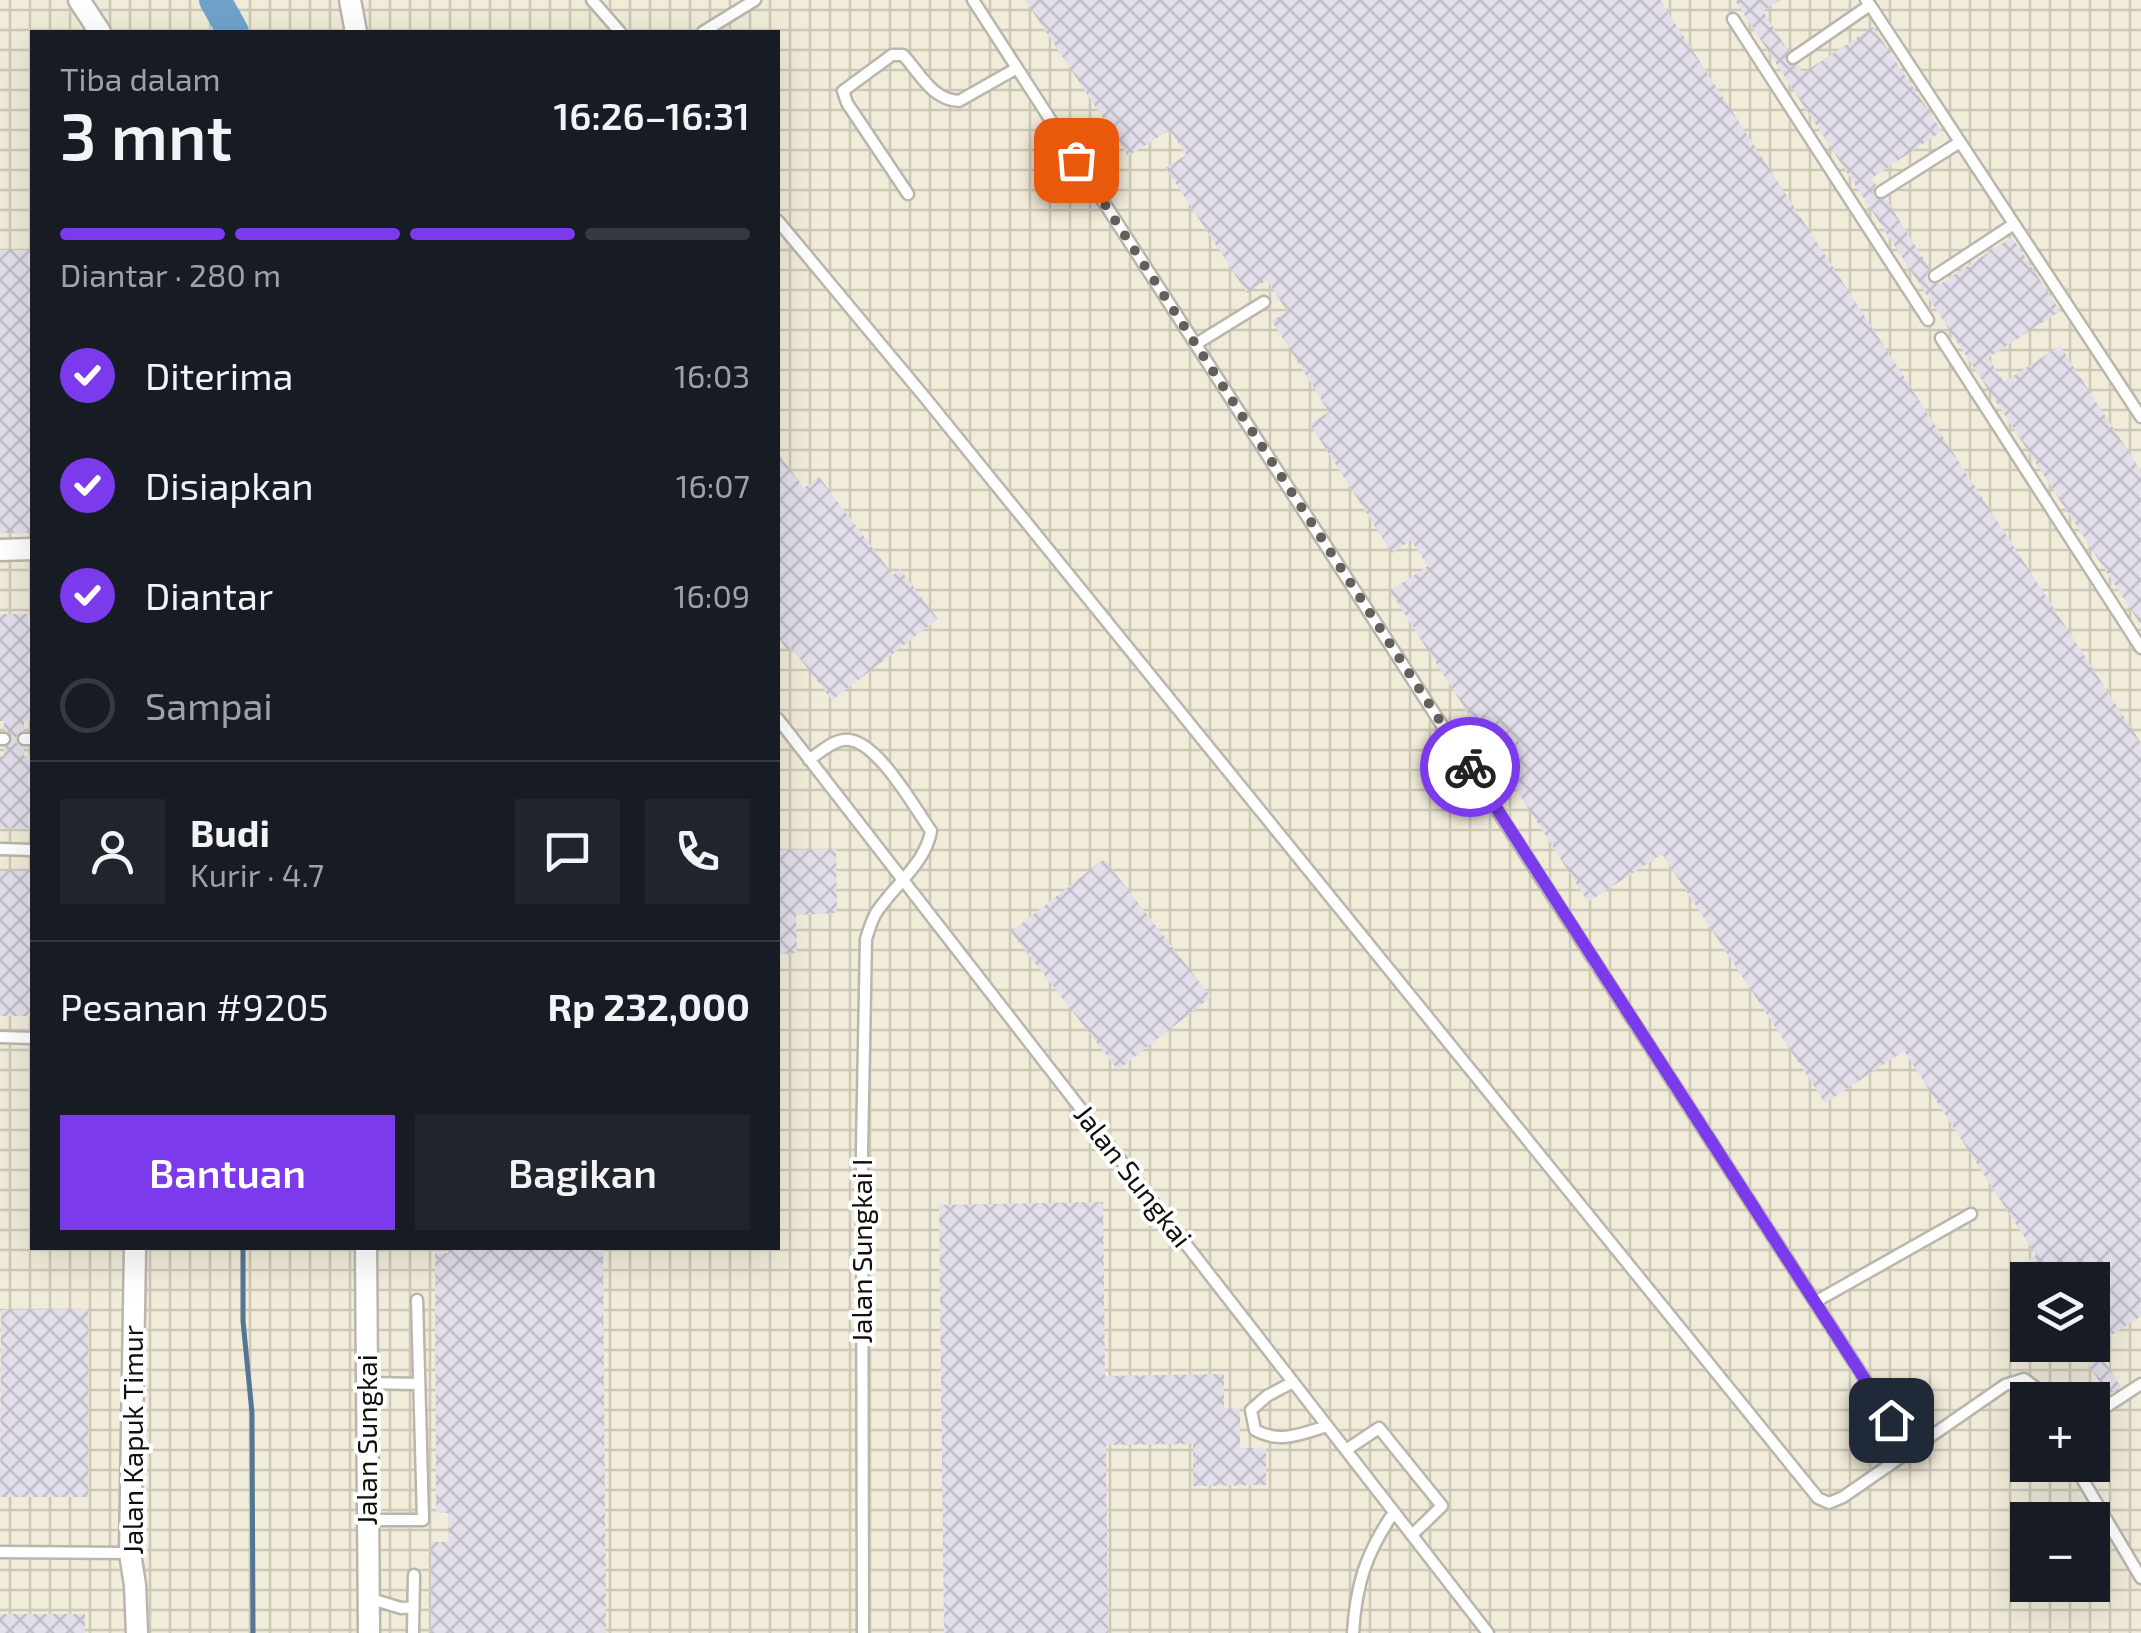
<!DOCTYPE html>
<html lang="id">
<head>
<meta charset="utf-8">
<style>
  :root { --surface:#171b24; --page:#20242c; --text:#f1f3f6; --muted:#9ea1a6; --line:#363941; --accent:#7c3aed }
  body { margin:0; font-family:"Exo 2",sans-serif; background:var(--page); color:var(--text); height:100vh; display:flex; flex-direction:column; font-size:38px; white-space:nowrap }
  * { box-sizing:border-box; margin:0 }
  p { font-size:32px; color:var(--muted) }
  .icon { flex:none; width:55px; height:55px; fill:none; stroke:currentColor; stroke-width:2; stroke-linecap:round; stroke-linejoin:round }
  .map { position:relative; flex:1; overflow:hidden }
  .sheet { position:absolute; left:30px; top:30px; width:750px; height:1220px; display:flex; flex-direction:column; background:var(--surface); border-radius:0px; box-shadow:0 10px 40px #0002 }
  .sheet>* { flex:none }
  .fabs { position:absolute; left:2010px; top:1262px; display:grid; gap:20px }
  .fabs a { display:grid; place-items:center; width:100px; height:100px; border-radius:0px; background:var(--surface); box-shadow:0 10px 40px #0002; font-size:50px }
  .pin { position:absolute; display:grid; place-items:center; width:85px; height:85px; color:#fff; margin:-42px; border-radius:20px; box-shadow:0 5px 15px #0006 }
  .courier { position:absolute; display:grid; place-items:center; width:100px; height:100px; margin:-50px; border:8px solid #7c3aed; border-radius:50%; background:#fff; color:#222; box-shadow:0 2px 12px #0007 }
  .summary em { font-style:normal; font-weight:600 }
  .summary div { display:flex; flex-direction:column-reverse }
  .summary { display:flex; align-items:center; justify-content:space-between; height:170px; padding:0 30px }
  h1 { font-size:65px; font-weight:600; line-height:75px }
  .bar { display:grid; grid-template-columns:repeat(4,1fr); gap:15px 10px; align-content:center; height:120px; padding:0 30px }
  .bar i { height:12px; border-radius:8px; background:var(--line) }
  .bar .on { background:var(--accent) }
  .bar p { grid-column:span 4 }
  .line { display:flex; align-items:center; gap:25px; padding:0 30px; border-top:2px solid var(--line) }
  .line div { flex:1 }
  .round { display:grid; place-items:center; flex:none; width:105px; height:105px; border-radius:0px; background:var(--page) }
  ol { padding:0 30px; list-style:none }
  li { display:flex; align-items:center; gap:30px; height:110px }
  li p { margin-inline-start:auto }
  li .icon { padding:10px; border-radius:50%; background:var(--accent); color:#fff; stroke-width:4 }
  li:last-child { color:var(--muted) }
  li i { width:55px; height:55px; border:5px solid var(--line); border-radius:50% }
  .action { display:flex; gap:20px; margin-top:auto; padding:20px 30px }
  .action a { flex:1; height:115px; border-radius:0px; background:var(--accent); color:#fff; font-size:40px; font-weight:600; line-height:115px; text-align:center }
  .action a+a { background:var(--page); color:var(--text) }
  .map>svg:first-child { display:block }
  .industrial { fill:url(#industrial-grid); fill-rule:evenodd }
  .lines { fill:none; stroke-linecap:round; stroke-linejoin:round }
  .stream { stroke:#547693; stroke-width:5 }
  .river { stroke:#70a2cc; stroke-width:32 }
  .building { fill:url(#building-cross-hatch) }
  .lane-casing { stroke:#bab6ac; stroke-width:15 }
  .street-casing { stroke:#bab6ac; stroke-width:25 }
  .lane { stroke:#fff; stroke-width:10 }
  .street { stroke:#fff; stroke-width:20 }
  .done { stroke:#63605b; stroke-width:10; stroke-dasharray:0 18 }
  .route { stroke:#7c3aed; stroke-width:12 }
  .labels { text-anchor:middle; stroke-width:8; stroke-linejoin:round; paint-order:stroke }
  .street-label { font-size:28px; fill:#12100d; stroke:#fff }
</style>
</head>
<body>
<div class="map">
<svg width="2141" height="1633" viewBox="0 0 2141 1633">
  <defs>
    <pattern id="industrial-grid" width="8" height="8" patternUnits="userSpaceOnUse" patternTransform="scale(2.5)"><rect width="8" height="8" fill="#f1ebd9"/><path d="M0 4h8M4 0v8" fill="none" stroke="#cec8b9"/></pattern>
    <pattern id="building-cross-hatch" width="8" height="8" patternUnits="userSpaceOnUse" patternTransform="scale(2.5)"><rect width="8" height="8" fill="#e2dfea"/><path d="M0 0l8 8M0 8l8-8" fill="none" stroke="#c1bec8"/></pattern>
  </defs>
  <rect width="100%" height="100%" fill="#faf6eb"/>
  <path class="industrial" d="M0 0H2141V1633H0ZM32 32H778V1248H32ZM2028 1280H2092V1345H2028ZM2028 1400H2092V1465H2028ZM2028 1520H2092V1585H2028Z"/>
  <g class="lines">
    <path class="stream" d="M243 1248V1321L252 1413 253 1633"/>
    <path class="river" d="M215 0 233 32"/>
  </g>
  <path class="building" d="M1025 0H1660L2141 743V1316L2095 1346 2121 1387 2108 1395 2076 1345H2092V1280H2032L2021 1264 2036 1255 1904 1051 1825 1103 1662 854 1588 902 1390 591 1428 566 1411 540 1392 553 1310 424 1329 412 1272 321 1287 311 1267 280 1247 293 1166 168 1186 155 1170 130 1128 156Z
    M1735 0H1780L1763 11 1788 51 1785 62 1790 66 1798 65 1803 73 1873 27 1942 131 1872 178 1876 185 1872 191 1874 197 1886 199 1930 269 1926 276 1928 282 1940 284 2012 237 2060 311 1988 358 2004 382 2060 346 2141 471V625Z
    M0 250H32V533H0Z
    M778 453 804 488 819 477 893 575 900 569 938 619 832 700 791 647 787 650 778 637Z
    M0 614H32V721H24V730L15 738 17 744 24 748V756H32V828H0V756H4V748L13 740 11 734 4 730V721H0Z
    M836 849 837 913 796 915 797 953 778 954V850Z
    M1104 859 1211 997 1118 1070 1011 932Z
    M0 871H32V1016H0Z
    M1103 1202 1105 1376 1224 1374V1409H1240V1448H1266V1485L1193 1486V1444L1106 1445 1108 1633H944L939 1205Z
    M603 1248 606 1633H431V1542H449L448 1513H436L435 1253H448V1250Z
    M88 1309V1497H0L1 1310Z
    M0 1614H85V1633H0Z"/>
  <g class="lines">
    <g class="lane-casing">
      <path id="lane" d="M592 0 620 32
        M973 0 1910 1449
        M1870 5 2141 417
        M1733 19 1928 320
        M703 32 755 0
        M1793 58 1870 5 1866 0
        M1881 192 1960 142
        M908 194 847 103 843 91 892 55H903C920 73 932 100 959 101L1017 68
        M778 221 927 400 1818 1498 1829 1503 1843 1497 2005 1385 2024 1379 2035 1387 2041 1400
        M1935 276 2014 224
        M1941 338 2141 648
        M1196 344 1264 302
        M778 719 1488 1633
        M0 739H4
        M24 739H32
        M809 760C819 753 832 741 844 740 875 736 914 807 931 831 926 862 896 884 878 910 872 918 869 930 866 939L862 1148 863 1633
        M0 849 32 850
        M0 1037 32 1038
        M1815 1302 1971 1214
        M1293 1382 1267 1396 1251 1410 1255 1430C1280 1444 1301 1434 1327 1426
        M367 1383 419 1384
        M2092 1416 2141 1384
        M1346 1450 1379 1428 1442 1506 1412 1535
        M2074 1465 2141 1578
        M368 1520H423L417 1300
        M0 1552 130 1553
        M368 1598 401 1608 413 1607
        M413 1633 414 1575
        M1353 1633C1356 1584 1366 1553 1394 1512"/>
    </g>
    <g class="street-casing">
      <path id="street" d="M79 0 100 32
        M350 0 356 32
        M0 550 32 549
        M135 1248 130 1553 135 1585 137 1633
        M366 1248 369 1633"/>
    </g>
    <use href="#lane" class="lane"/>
    <use href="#street" class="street"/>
  </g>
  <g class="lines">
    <path class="done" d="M1076 160 1470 767"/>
    <path class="route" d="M1470 767 1891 1420"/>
  </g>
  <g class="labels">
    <g class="street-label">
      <text transform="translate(1133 1176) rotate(52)" y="10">Jalan Sungkai</text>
      <text transform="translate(862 1251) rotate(-90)" y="10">Jalan Sungkai I</text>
      <text transform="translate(133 1440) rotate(-90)" y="10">Jalan Kapuk Timur</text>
      <text transform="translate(367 1440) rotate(-90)" y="10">Jalan Sungkai</text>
    </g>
  </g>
</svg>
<div class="fabs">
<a><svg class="icon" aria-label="layers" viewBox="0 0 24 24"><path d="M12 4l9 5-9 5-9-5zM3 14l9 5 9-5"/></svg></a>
<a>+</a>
<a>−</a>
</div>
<div class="pin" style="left:1076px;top:160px;background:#ea580c"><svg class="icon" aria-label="bag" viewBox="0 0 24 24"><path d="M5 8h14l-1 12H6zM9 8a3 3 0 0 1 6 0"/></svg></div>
<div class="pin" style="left:1891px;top:1420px;background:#1f2937"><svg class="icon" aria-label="home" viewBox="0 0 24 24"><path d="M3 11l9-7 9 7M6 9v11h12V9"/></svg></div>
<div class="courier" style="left:1470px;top:767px"><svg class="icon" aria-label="bike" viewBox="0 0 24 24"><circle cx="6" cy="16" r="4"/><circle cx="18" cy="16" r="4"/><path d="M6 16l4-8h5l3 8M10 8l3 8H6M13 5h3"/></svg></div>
<section class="sheet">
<div class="summary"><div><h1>3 mnt</h1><p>Tiba dalam</p></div><em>16:26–16:31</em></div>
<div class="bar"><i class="on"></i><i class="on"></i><i class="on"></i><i></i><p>Diantar · 280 m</p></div>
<ol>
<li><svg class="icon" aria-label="check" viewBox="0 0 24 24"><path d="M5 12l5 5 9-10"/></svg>Diterima<p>16:03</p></li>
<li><svg class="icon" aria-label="check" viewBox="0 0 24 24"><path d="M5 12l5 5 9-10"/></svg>Disiapkan<p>16:07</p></li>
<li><svg class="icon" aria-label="check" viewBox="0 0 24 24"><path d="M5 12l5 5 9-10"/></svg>Diantar<p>16:09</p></li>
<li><i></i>Sampai</li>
</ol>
<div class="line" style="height:180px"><a class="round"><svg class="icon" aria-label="person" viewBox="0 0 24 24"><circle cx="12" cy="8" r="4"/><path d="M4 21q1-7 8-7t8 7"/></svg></a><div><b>Budi</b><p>Kurir · 4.7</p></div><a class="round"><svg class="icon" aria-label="chat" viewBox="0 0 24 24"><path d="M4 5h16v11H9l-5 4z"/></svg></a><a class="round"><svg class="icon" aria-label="phone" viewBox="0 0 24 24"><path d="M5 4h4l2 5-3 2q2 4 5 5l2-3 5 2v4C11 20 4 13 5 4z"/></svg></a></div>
<div class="line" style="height:130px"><div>Pesanan #9205</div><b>Rp 232,000</b></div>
<div class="action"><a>Bantuan</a><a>Bagikan</a></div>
</section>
</div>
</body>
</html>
